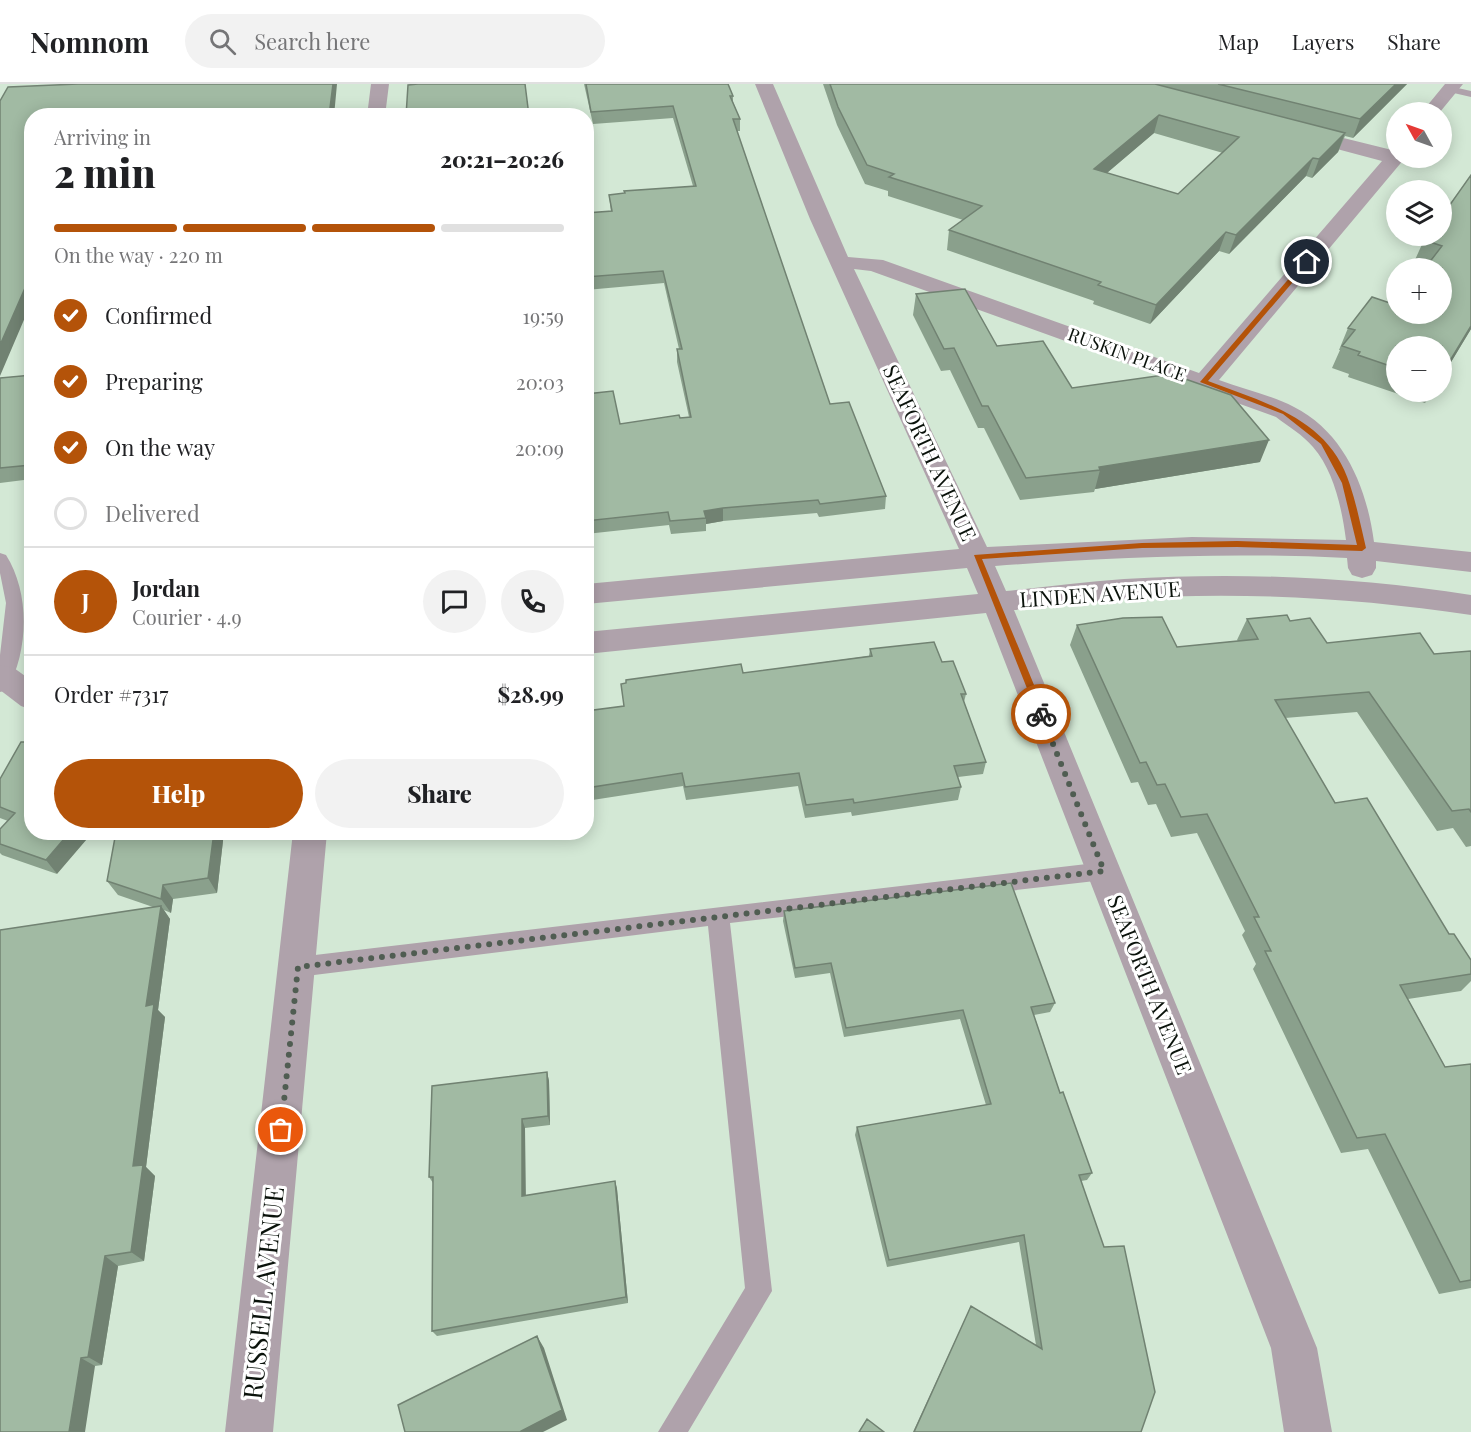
<!DOCTYPE html>
<html lang="en">
<head>
<meta charset="utf-8">
<style>
  :root { --surface:#fff; --page:#f2f2f2; --text:#202124; --muted:#757577; --line:#e0e0e0; --accent:#b45309 }
  body { margin:0; font-family:"Playfair Display",serif; background:var(--page); color:var(--text); height:100vh; display:flex; flex-direction:column; font-size:22px; white-space:nowrap }
  * { box-sizing:border-box; margin:0 }
  p { font-size:20px; color:var(--muted) }
  .icon { flex:none; width:33px; height:33px; fill:none; stroke:currentColor; stroke-width:2; stroke-linecap:round; stroke-linejoin:round }
  .map { position:relative; flex:1; overflow:hidden }
  .sheet { position:absolute; left:24px; top:24px; width:570px; height:732px; display:flex; flex-direction:column; background:var(--surface); border-radius:24px; box-shadow:0 3px 15px #0003 }
  .sheet>* { flex:none }
  .needle { width:39px; rotate:310deg }
  .tools { position:absolute; left:1386px; top:18px; display:grid; gap:12px }
  .tools a { display:grid; place-items:center; width:66px; height:66px; border-radius:50%; background:var(--surface); box-shadow:0 3px 15px #0003; font-size:30px }
  .pin { position:absolute; display:grid; place-items:center; width:51px; height:51px; color:#fff; margin:-26px; border:3px solid #fff; border-radius:50%; box-shadow:0 2px 6px #0007 }
  .courier { position:absolute; display:grid; place-items:center; width:60px; height:60px; margin:-30px; border:4px solid #b45309; border-radius:50%; background:#fff; color:#222; box-shadow:0 2px 8px #0007 }
  .headline em { font-style:normal; font-weight:800 }
  .headline div { display:flex; flex-direction:column-reverse }
  .headline { display:flex; align-items:center; justify-content:space-between; height:102px; padding:0 30px }
  h1 { font-size:39px; font-weight:800; line-height:45px }
  .bar { display:grid; grid-template-columns:repeat(4,1fr); gap:9px 6px; align-content:center; height:72px; padding:0 30px }
  .bar i { height:8px; border-radius:4px; background:var(--line) }
  .bar .on { background:var(--accent) }
  .bar p { grid-column:span 4 }
  .line { display:flex; align-items:center; gap:15px; padding:0 30px; border-top:2px solid var(--line) }
  .line div { flex:1 }
  .round { display:grid; place-items:center; flex:none; width:63px; height:63px; border-radius:32px; background:var(--page) }
  ol { padding:0 30px; list-style:none }
  li { display:flex; align-items:center; gap:18px; height:66px }
  li p { margin-inline-start:auto }
  li .icon { padding:6px; border-radius:50%; background:var(--accent); color:#fff; stroke-width:4 }
  li:last-child { color:var(--muted) }
  li i { width:33px; height:33px; border:3px solid var(--line); border-radius:50% }
  .action { display:flex; gap:12px; margin-top:auto; padding:12px 30px }
  .action a { flex:1; height:69px; border-radius:36px; background:var(--accent); color:#fff; font-size:24px; font-weight:800; line-height:69px; text-align:center }
  .action a+a { background:var(--page); color:var(--text) }
  header { display:flex; align-items:center; gap:36px; box-sizing:border-box; height:84px; padding:0 30px; background:var(--surface); border-bottom:2px solid var(--line) }
  header strong { font-size:28px }
  nav { display:flex; gap:33px; margin-inline-start:auto; font-size:21px }
  .search { width:420px; height:54px; background:var(--page); display:flex; align-items:center; gap:15px; box-sizing:border-box; padding:0 21px; border-radius:33px; color:var(--muted); font-size:22px }
  .map>svg:first-child { display:block }
  .lines { fill:none; stroke-linecap:round; stroke-linejoin:round }
  .service { fill:#afa2ab; fill-rule:evenodd }
  .minor { fill:#afa2ab; fill-rule:evenodd }
  .wall { fill:#8aa08c; fill-rule:evenodd }
  .shaded-wall { fill:#718272 }
  .building { fill:#a1baa3; stroke:#718272; stroke-width:1.5; fill-rule:evenodd }
  .route { fill:#b45309 }
  .done { stroke:#505d52; stroke-width:6; stroke-dasharray:0 10.8 }
  .labels { text-anchor:middle; stroke-width:6; stroke-linejoin:round; paint-order:stroke }
  .far-street-label { font-size:18px; fill:#0a120b; stroke:#fff }
  .street-label { font-size:21px; fill:#0a120b; stroke:#fff }
  .near-street-label { font-size:26px; fill:#0a120b; stroke:#fff }
</style>
</head>
<body>
<header>
<strong>Nomnom</strong>
<div class="search"><svg class="icon" aria-label="search" viewBox="0 0 24 24"><circle cx="10" cy="10" r="6"/><path d="M15 15l6 6"/></svg>Search here</div>
<nav><a>Map</a><a>Layers</a><a>Share</a></nav>
</header>
<div class="map">
<svg width="1471" height="1348" viewBox="0 0 1471 1348">
  <rect width="100%" height="100%" fill="#d3e8d5"/>
  <g class="lines">
    <path class="service" d="M1449 2 1471 7V13L1445 7 1444 5Z
      M0 469 6 471C30 509 29 566 7 606L0 608V571L6 519 0 489Z
      M1104 778 1111 781 1115 787 1111 793 1104 796 730 839 772 1207 688 1348H658L745 1204 708 842 298 893 290 890 287 883 290 876 298 873Z"/>
    <path class="minor" d="M371 0H389L385 32H367Z
      M755 0H773L848 173 883 176 1199 289 1382 77 1292 53 1290 49 1292 45 1299 43 1396 67V74H1405L1219 296C1243 305 1271 311 1294 323 1344 348 1367 404 1374 458L1471 468V488L1376 477V484L1372 491 1362 494 1352 491 1348 484 1347 474C1230 468 1112 473 995 482L1006 507C1045 503 1085 498 1124 495 1240 488 1357 493 1471 511V531C1358 514 1238 507 1124 515 1087 518 1051 523 1014 526L1317 1264 1332 1348H1284L1271 1264 986 529 586 570V548L978 510 967 484 586 520V500L959 465 810 135ZM854 185 871 187 1276 333C1289 343 1303 351 1313 363 1334 387 1342 425 1346 456L1192 453 987 463Z
      M1445 0H1463L1440 28H1422Z
      M0 581 14 584 32 597V626L21 622 0 606Z
      M293 748H327L273 1348H225Z"/>
  </g>
  <path class="wall" d="M584 0H728L733 12V18L740 35V47H737L830 320 886 412 885 425 819 433 817 429 723 437 706 440V447L671 450 669 441 586 450V310L620 340 689 333 677 278V265H679L664 199 586 206V129L611 128 609 111 693 102 673 34 593 40Z
    M823 0H1407L1353 54 1345 52 1338 68 1312 94 1306 92 1229 170 1219 167 1150 240 1093 220 1094 217 947 166 949 146 963 136 888 112V107L865 100 837 41ZM1154 49 1223 69 1178 110 1107 89Z
    M1471 91V245L1442 293V262H1396V308H1433L1425 319 1348 293 1349 290 1332 284 1340 266H1339L1348 244 1396 230 1428 182 1414 178 1424 156Z
    M916 210 997 262 1072 304 1260 378 1095 405 1094 408 1020 416 984 344H978L950 286 941 287 913 231Z
    M32 291V395L0 399V294Z
    M1247 535 1290 537 1327 559 1434 570 1471 567V762L1466 763 1453 744 1437 747 1357 628 1285 634 1335 719 1471 876V897L1461 907 1408 915 1445 983 1471 980V1204L1439 1210 1368 1065 1341 1069 1253 885 1256 880 1242 851 1245 847 1197 749 1171 753 1156 720 1148 721 1138 698 1131 699 1070 561 1077 541 1177 563 1238 557 1237 556Z
    M870 565 942 578 966 610 964 618 986 678 983 690 958 693 961 703 958 716 852 732 851 728 805 734 798 702 686 716 683 702 586 717V627L624 622 621 600 743 589 869 572Z
    M0 695 57 790 2 771 0 769V760L8 737 0 734Z
    M224 748 217 809 173 815 171 829 164 826 170 835 158 926 165 933 146 1083 155 1092 144 1177 118 1182 102 1281 95 1282 0 1348 153 823 118 811 107 797Z
    M784 827 1055 919 1050 928 1034 931 1060 1009 1092 1089 1087 1096 1081 1097 1141 1348H913L971 1222 1036 1261 1019 1158 887 1183 855 1051 857 1043 986 1021 960 935 844 953 830 889 795 894 783 837Z
    M547 988 549 997 550 1041 525 1044V1112L615 1097 617 1105 628 1219 437 1252 432 1247 433 1099 429 1093Z"/>
  <path class="shaded-wall" d="M333 0H337L334 32H329Z
    M1396 0H1407L1353 54 1360 35Z
    M1159 31 1154 49 1089 104 1094 85Z
    M1345 49 1338 68 1312 94 1319 75Z
    M1313 74 1306 92 1229 170 1236 151Z
    M1226 148 1219 167 1150 240 1156 221Z
    M29 195 32 200V217L0 292V261Z
    M1471 242V245L1442 293V290Z
    M1269 356 1260 378 1095 405 1100 386 1099 383Z
    M723 424V437L706 440V434L704 427Z
    M70 748H93L57 790 46 776Z
    M214 748H224L217 809 208 794Z
    M163 801 173 815 171 829 161 815Z
    M161 822 170 835 158 926 165 933 146 1083 155 1092 144 1177 131 1168 133 1082 146 922Z
    M547 988 549 997 550 1041 548 1032Z
    M522 1035 525 1044 526 1120 522 1112Z
    M615 1097 617 1105 628 1219 626 1213Z
    M105 1172 118 1182 102 1281 88 1273Z
    M537 1252 544 1264 567 1336 543 1348H520Z
    M81 1274 95 1282 85 1348H69Z"/>
  <path class="building" d="M78 0H333L329 32H32V195H29L0 261V17L8 3Z
    M418 0H525L529 32H406L408 1Z
    M586 0H728L733 12H730L740 35H733L830 320 849 318 886 412 820 420 818 416 723 424 704 427 706 434 670 437 668 428 586 437V310L613 307 620 340 679 331 680 334 691 333 677 265H682L663 187 586 193V129L612 127 609 111 625 109 624 107 696 102 673 22 591 28Z
    M830 0H1155L1345 49 1319 75 1313 74 1236 151 1226 148 1156 221 1098 201 1101 198 949 146 982 122 889 93 894 90 867 81 838 23ZM1159 31 1239 53 1178 110 1094 85Z
    M1218 0H1396L1360 35Z
    M1471 91V242L1442 290V262H1396V284L1358 271 1360 268 1342 262 1355 246 1348 244 1372 213 1396 221V230H1442V184H1425L1442 162 1424 156 1428 152H1442V132Z
    M965 205 997 262 1043 257 1072 304 1171 290 1231 311 1269 356 1099 383 1100 386 1026 394 988 322H982L954 264 944 265 916 210Z
    M32 291 31 295H32V379L31 381 0 384V294Z
    M1287 531 1290 537 1310 534 1327 559 1420 549 1434 570 1471 567V728L1469 725 1452 727 1369 608 1275 616 1335 719 1367 714 1449 850H1454L1471 876V890L1400 901 1445 983 1471 980V1196L1460 1198 1385 1050 1357 1054 1265 867H1271L1254 833H1259L1207 730 1181 733 1165 700 1157 701 1146 678 1140 679 1077 541 1123 534 1162 533 1177 563 1258 555 1247 535Z
    M934 558 942 578 953 577 966 610H961L986 678 954 682 961 703 854 719 853 715 806 721 799 689 685 703 682 689 586 704V627L624 622 621 600 626 599V596L741 580 743 589 872 572 870 565Z
    M21 658H32V748H70L46 776 0 760V745L15 729 0 723V695Z
    M116 748H214L208 794 163 801 161 815 107 797Z
    M1011 799 1055 919 1031 923 1060 1009 1063 1008 1092 1089 1079 1091 1104 1163 1124 1162 1155 1308 1141 1348H914L971 1222 1042 1265 1024 1151 889 1176 857 1043 991 1020 963 926 846 944 831 879 795 884 784 827Z
    M161 822 146 922 154 920 133 1082 143 1081 131 1168 105 1172 88 1273 81 1274 69 1348H0V846Z
    M547 988 548 1032 522 1035V1112L615 1097 626 1213 432 1247 433 1093H429L432 1002Z
    M537 1252 562 1326 521 1347 520 1348H405L398 1321Z
    M867 1335 884 1348H859Z"/>
  <path class="route" d="M1304 177 1310 178 1208 297C1266 319 1330 335 1350 401 1357 422 1361 443 1366 464L1362 467 1237 463 1142 464 982 475 1046 630 1038 632 974 471 1142 459 1237 457 1357 461 1342 399 1321 360 1283 330 1200 298Z"/>
  <g class="lines">
    <path class="done" d="M281 1046 298 883 1104 787 1041 630"/>
  </g>
  <g class="labels">
    <g class="far-street-label">
      <text transform="translate(1127 271) rotate(20)" y="6">RUSKIN PLACE</text>
    </g>
    <g class="street-label">
      <text transform="translate(929 369) rotate(65)" y="7">SEAFORTH AVENUE</text>
      <text transform="translate(1100 511) rotate(-4)" y="7">LINDEN AVENUE</text>
      <text transform="translate(1149 901) rotate(68)" y="7">SEAFORTH AVENUE</text>
    </g>
    <g class="near-street-label">
      <text transform="translate(264 1209) rotate(-84)" y="9">RUSSELL AVENUE</text>
    </g>
  </g>
</svg>
<div class="tools">
<a><svg class="needle" viewBox="-14 -14 28 28"><path d="M0-13l5 13h-10z" fill="#e53935"/><path d="M0 13l5-13h-10z" fill="#757577"/></svg></a>
<a><svg class="icon" aria-label="layers" viewBox="0 0 24 24"><path d="M12 4l9 5-9 5-9-5zM3 14l9 5 9-5"/></svg></a>
<a>+</a>
<a>−</a>
</div>
<div class="pin" style="left:281px;top:1046px;background:#ea580c"><svg class="icon" aria-label="bag" viewBox="0 0 24 24"><path d="M5 8h14l-1 12H6zM9 8a3 3 0 0 1 6 0"/></svg></div>
<div class="pin" style="left:1307px;top:178px;background:#1f2937"><svg class="icon" aria-label="home" viewBox="0 0 24 24"><path d="M3 11l9-7 9 7M6 9v11h12V9"/></svg></div>
<div class="courier" style="left:1041px;top:630px"><svg class="icon" aria-label="bike" viewBox="0 0 24 24"><circle cx="6" cy="16" r="4"/><circle cx="18" cy="16" r="4"/><path d="M6 16l4-8h5l3 8M10 8l3 8H6M13 5h3"/></svg></div>
<section class="sheet">
<div class="headline"><div><h1>2 min</h1><p>Arriving in</p></div><em>20:21–20:26</em></div>
<div class="bar"><i class="on"></i><i class="on"></i><i class="on"></i><i></i><p>On the way · 220 m</p></div>
<ol>
<li><svg class="icon" aria-label="check" viewBox="0 0 24 24"><path d="M5 12l5 5 9-10"/></svg>Confirmed<p>19:59</p></li>
<li><svg class="icon" aria-label="check" viewBox="0 0 24 24"><path d="M5 12l5 5 9-10"/></svg>Preparing<p>20:03</p></li>
<li><svg class="icon" aria-label="check" viewBox="0 0 24 24"><path d="M5 12l5 5 9-10"/></svg>On the way<p>20:09</p></li>
<li><i></i>Delivered</li>
</ol>
<div class="line" style="height:108px"><b class="round" style="background:var(--accent);color:#fff">J</b><div><b>Jordan</b><p>Courier · 4.9</p></div><a class="round"><svg class="icon" aria-label="chat" viewBox="0 0 24 24"><path d="M4 5h16v11H9l-5 4z"/></svg></a><a class="round"><svg class="icon" aria-label="phone" viewBox="0 0 24 24"><path d="M5 4h4l2 5-3 2q2 4 5 5l2-3 5 2v4C11 20 4 13 5 4z"/></svg></a></div>
<div class="line" style="height:78px"><div>Order #7317</div><b>$28.99</b></div>
<div class="action"><a>Help</a><a>Share</a></div>
</section>
</div>
</body>
</html>
